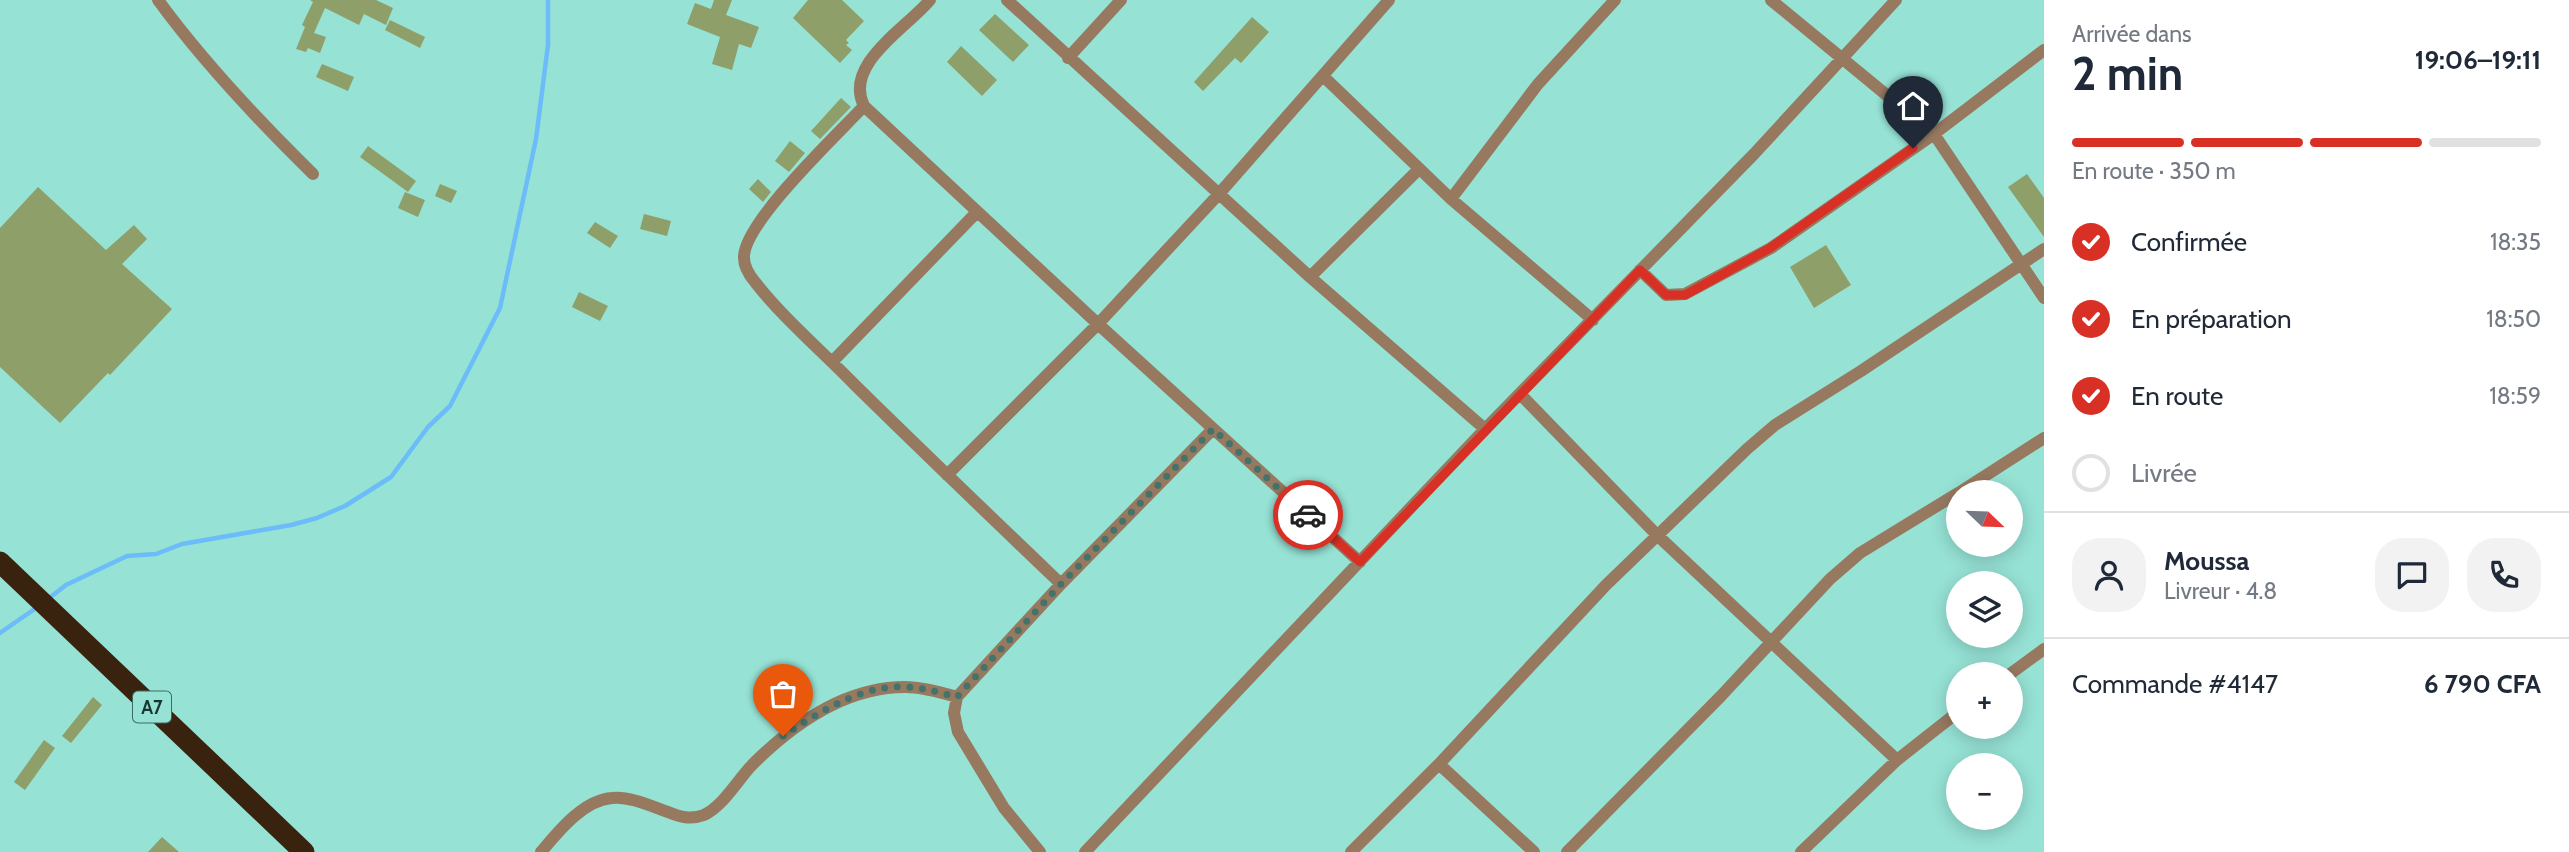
<!DOCTYPE html>
<html lang="fr">
<head>
<meta charset="utf-8">
<style>
  :root { --surface:#fff; --page:#f2f2f3; --text:#1f2937; --muted:#747a83; --line:#e0e1e3; --accent:#d93025 }
  body { margin:0; font-family:Cabin,sans-serif; background:var(--page); color:var(--text); height:100vh; display:flex; flex-direction:column; font-size:26px; white-space:nowrap }
  * { box-sizing:border-box; margin:0 }
  p { font-size:23px; color:var(--muted) }
  .icon { flex:none; width:38px; height:38px; fill:none; stroke:currentColor; stroke-width:2; stroke-linecap:round; stroke-linejoin:round }
  .map { position:relative; flex:1; overflow:hidden }
  .panel { display:flex; flex-direction:column; background:var(--surface); width:525px }
  .panel>* { flex:none }
  .needle { width:46px; rotate:113deg }
  .buttons { position:absolute; left:1946px; top:480px; display:grid; gap:14px }
  .buttons a { display:grid; place-items:center; width:77px; height:77px; border-radius:50%; background:var(--surface); box-shadow:0 4px 18px #0003; font-size:35px }
  .pin { position:absolute; display:grid; place-items:center; width:60px; height:60px; color:#fff; margin:-72px -30px; border-radius:50% 50% 50% 0; rotate:-45deg; box-shadow:0 0 7px #0007 }
  .pin .icon { rotate:45deg }
  .courier { position:absolute; display:grid; place-items:center; width:70px; height:70px; margin:-35px; border:5px solid #d93025; border-radius:50%; background:#fff; color:#222; box-shadow:0 2px 9px #0007 }
  .head em { font-style:normal; font-weight:700 }
  .head div { display:flex; flex-direction:column-reverse }
  .head { display:flex; align-items:center; justify-content:space-between; height:119px; padding:0 28px }
  h1 { font-size:46px; font-weight:700; line-height:52px }
  .bar { display:grid; grid-template-columns:repeat(4,1fr); gap:10px 7px; align-content:center; height:84px; padding:0 28px }
  .bar i { height:9px; border-radius:5px; background:var(--line) }
  .bar .current { background:var(--accent) }
  .bar p { grid-column:span 4 }
  .line { display:flex; align-items:center; gap:18px; padding:0 28px; border-top:2px solid var(--line) }
  .line div { flex:1 }
  .round { display:grid; place-items:center; flex:none; width:74px; height:74px; border-radius:28px; background:var(--page) }
  ol { padding:0 28px; list-style:none }
  li { display:flex; align-items:center; gap:21px; height:77px }
  li p { margin-inline-start:auto }
  li .icon { padding:7px; border-radius:50%; background:var(--accent); color:#fff; stroke-width:4 }
  li:last-child { color:var(--muted) }
  li i { width:38px; height:38px; border:4px solid var(--line); border-radius:50% }
  main { display:flex; flex:1; min-height:0 }
  .map>svg:first-child { display:block }
  .lines { fill:none; stroke-linecap:round; stroke-linejoin:round }
  .stream { stroke:#6bbcf8; stroke-width:4.5 }
  .building { fill:#8f9f69 }
  .street { stroke:#977960; stroke-width:12 }
  .highway { stroke:#39230f; stroke-width:21 }
  .done { stroke:#43736b; stroke-width:7; stroke-dasharray:0 12.6 }
  .route { stroke:#d93025; stroke-width:9 }
  .labels { text-anchor:middle; stroke-width:6; stroke-linejoin:round; paint-order:stroke }
  .shield { fill:#96e2d5; stroke:#3c6a63; stroke-width:2 }
  .shield-label { font-size:19px; font-weight:bold; fill:#163732 }
</style>
</head>
<body>
<main>
<div class="map">
<svg width="2044" height="852" viewBox="0 0 2044 852">
  <rect width="100%" height="100%" fill="#96e2d5"/>
  <g class="lines">
    <path class="stream" d="M48 599 66 585 127 556 156 554 182 544 291 525 317 518 345 506 391 477 428 427 450 406 500 308 536 139 548 45V0
      M0 633 39 606"/>
  </g>
  <path class="building" d="M310 0H376L393 8 386 25 364 14 359 25 325 8 314 33 326 37 320 53 308 48 306 52 296 49 305 27 302 25 313 2Z
    M714 0H732L726 15 759 27 751 48 739 44 732 70 712 64 720 37 687 24 695 3 711 9Z
    M808 0H842L864 21 846 40 849 43 846 45 852 50 840 63 793 18Z
    M995 14 1029 45 1013 62 979 30Z
    M1252 17 1269 32 1241 63 1235 58 1203 91 1194 82Z
    M390 20 425 37 420 48 385 30Z
    M961 46 997 80 982 96 947 62Z
    M322 64 354 77 348 91 316 77Z
    M841 98 851 107 820 139 811 131Z
    M790 141 805 153 789 172 775 161Z
    M368 146 416 181 408 192 360 157Z
    M2027 174 2044 198V237L2008 187Z
    M758 179 771 192 763 202 749 189Z
    M440 184 457 191 451 203 435 196Z
    M38 187 106 250 134 225 147 239 122 264 172 309 110 375 108 373 60 423 0 367V228Z
    M405 192 425 200 418 217 398 208Z
    M644 214 671 221 667 236 640 229Z
    M595 222 618 236 610 248 587 233Z
    M1826 245 1851 285 1814 308 1790 267Z
    M579 292 608 306 600 321 572 307Z
    M93 697 102 705 71 743 62 736Z
    M44 740 55 748 25 790 14 782Z
    M162 837 179 852H148Z"/>
  <g class="lines">
    <path class="street" d="M158 0C204 63 257 119 313 174
      M930 0C907 28 843 64 864 106L1098 324 1360 562
      M1007 0 1310 277 1485 429
      M1771 0 1934 134 2044 298
      M1068 58 1121 0
      M1323 76 1451 199 1593 320
      M864 106C839 133 742 224 744 258 744 266 750 276 755 282 784 319 822 351 855 385 923 452 992 518 1061 584
      M1451 199 1538 84 1615 0
      M1640 270 1666 295 1685 294 1771 248 1934 134 2044 50
      M1310 277 1419 169
      M832 362 977 212
      M1521 395 1657 535 1897 760
      M947 475 1098 324 1218 195 1389 0
      M1960 492 2044 438
      M2010 674 2044 649
      M1439 764 1534 852
      M541 852C558 832 583 800 612 798 630 796 651 806 668 812 680 817 691 820 704 815 723 806 737 781 752 765 792 725 845 687 905 687 922 687 940 692 957 697
      M1040 852 1004 808 958 732 954 713 957 697 1061 584 1213 429
      M1085 852 1485 429 1754 154 1896 0
      M1351 852 1439 764 1606 585 1747 449 1775 425 1861 371 2044 249
      M1567 852 1721 696 1830 579 1860 553 1958 493
      M1801 852 1897 760 1958 712"/>
    <path class="highway" d="M0 562 304 852"/>
  </g>
  <g class="lines">
    <path class="done" d="M783 736C820 712 861 684 908 687 925 688 941 693 957 697L1061 584 1213 429 1308 515"/>
    <path class="route" d="M1308 515 1360 562 1640 270 1666 295H1685L1770 248 1913 148"/>
  </g>
  <g class="labels">
    <rect class="shield" x="133" y="691.5" width="38" height="31" rx="5"/>
    <g class="shield-label">
      <text x="152" y="714">A7</text>
    </g>
  </g>
</svg>
<div class="buttons">
<a><svg class="needle" viewBox="-14 -14 28 28"><path d="M0-13l5 13h-10z" fill="#e53935"/><path d="M0 13l5-13h-10z" fill="#747a83"/></svg></a>
<a><svg class="icon" aria-label="layers" viewBox="0 0 24 24"><path d="M12 4l9 5-9 5-9-5zM3 14l9 5 9-5"/></svg></a>
<a>+</a>
<a>−</a>
</div>
<div class="pin" style="left:783px;top:736px;background:#ea580c"><svg class="icon" aria-label="bag" viewBox="0 0 24 24"><path d="M5 8h14l-1 12H6zM9 8a3 3 0 0 1 6 0"/></svg></div>
<div class="pin" style="left:1913px;top:148px;background:#1f2937"><svg class="icon" aria-label="home" viewBox="0 0 24 24"><path d="M3 11l9-7 9 7M6 9v11h12V9"/></svg></div>
<div class="courier" style="left:1308px;top:515px"><svg class="icon" aria-label="car" viewBox="0 0 24 24"><path d="M5 17H2v-5l4-1 3-4h7l3 4 3 1v5h-3M9 17h6M6 11h13"/><circle cx="7" cy="17" r="2"/><circle cx="17" cy="17" r="2"/></svg></div>
</div>
<section class="panel">
<div class="head"><div><h1>2 min</h1><p>Arrivée dans</p></div><em>19:06–19:11</em></div>
<div class="bar"><i class="current"></i><i class="current"></i><i class="current"></i><i></i><p>En route · 350 m</p></div>
<ol>
<li><svg class="icon" aria-label="check" viewBox="0 0 24 24"><path d="M5 12l5 5 9-10"/></svg>Confirmée<p>18:35</p></li>
<li><svg class="icon" aria-label="check" viewBox="0 0 24 24"><path d="M5 12l5 5 9-10"/></svg>En préparation<p>18:50</p></li>
<li><svg class="icon" aria-label="check" viewBox="0 0 24 24"><path d="M5 12l5 5 9-10"/></svg>En route<p>18:59</p></li>
<li><i></i>Livrée</li>
</ol>
<div class="line" style="height:126px"><a class="round"><svg class="icon" aria-label="person" viewBox="0 0 24 24"><circle cx="12" cy="8" r="4"/><path d="M4 21q1-7 8-7t8 7"/></svg></a><div><b>Moussa</b><p>Livreur · 4.8</p></div><a class="round"><svg class="icon" aria-label="chat" viewBox="0 0 24 24"><path d="M4 5h16v11H9l-5 4z"/></svg></a><a class="round"><svg class="icon" aria-label="phone" viewBox="0 0 24 24"><path d="M5 4h4l2 5-3 2q2 4 5 5l2-3 5 2v4C11 20 4 13 5 4z"/></svg></a></div>
<div class="line" style="height:91px"><div>Commande #4147</div><b>6 790 CFA</b></div>
</section>
</main>
</body>
</html>
